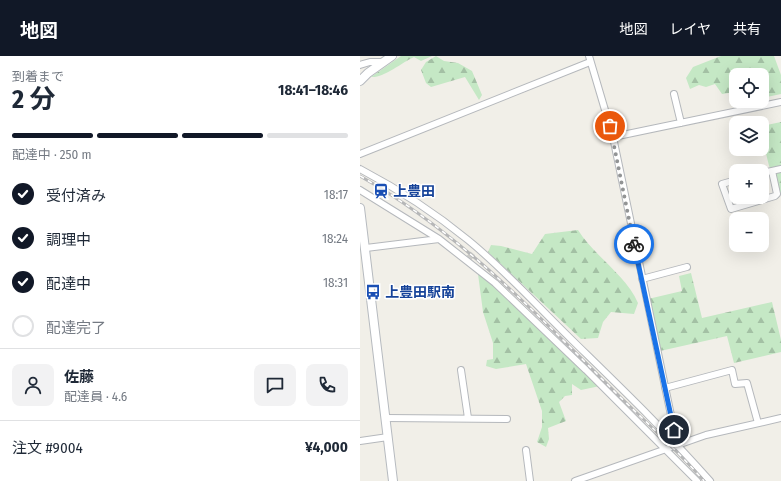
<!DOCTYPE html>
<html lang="ja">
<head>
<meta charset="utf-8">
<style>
  :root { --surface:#fff; --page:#f2f2f3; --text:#1f2937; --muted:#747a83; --line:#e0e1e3; --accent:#111827 }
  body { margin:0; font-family:"Fira Sans Condensed","Noto Sans JP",sans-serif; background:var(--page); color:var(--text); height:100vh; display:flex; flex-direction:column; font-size:15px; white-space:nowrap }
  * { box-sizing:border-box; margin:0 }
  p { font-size:13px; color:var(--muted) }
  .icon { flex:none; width:22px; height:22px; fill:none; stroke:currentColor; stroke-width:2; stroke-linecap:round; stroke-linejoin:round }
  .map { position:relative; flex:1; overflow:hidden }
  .sheet { display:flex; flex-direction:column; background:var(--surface); width:360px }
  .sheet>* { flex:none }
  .controls { position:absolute; left:369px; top:12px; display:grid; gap:8px }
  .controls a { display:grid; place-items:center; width:40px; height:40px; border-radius:8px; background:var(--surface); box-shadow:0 4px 16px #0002; font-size:20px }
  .pin { position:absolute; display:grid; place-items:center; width:34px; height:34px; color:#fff; margin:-17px; border:2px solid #fff; border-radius:50%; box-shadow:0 1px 4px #0007 }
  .courier { position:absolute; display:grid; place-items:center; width:40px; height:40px; margin:-20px; border:3px solid #1a73e8; border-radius:50%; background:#fff; color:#222; box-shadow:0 1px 5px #0007 }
  .overview em { font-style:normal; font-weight:700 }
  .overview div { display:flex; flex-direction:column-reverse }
  .overview { display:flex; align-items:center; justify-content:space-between; height:68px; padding:0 12px }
  h1 { font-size:26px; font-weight:700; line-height:30px }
  .bar { display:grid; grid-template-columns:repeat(4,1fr); gap:6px 4px; align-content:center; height:48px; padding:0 12px }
  .bar i { height:5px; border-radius:3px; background:var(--line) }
  .bar .active { background:var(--accent) }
  .bar p { grid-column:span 4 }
  .line { display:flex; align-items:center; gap:10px; padding:0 12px; border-top:1px solid var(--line) }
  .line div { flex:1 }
  .round { display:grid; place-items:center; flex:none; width:42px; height:42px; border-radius:8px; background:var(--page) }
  ol { padding:0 12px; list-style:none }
  li { display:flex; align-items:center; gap:12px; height:44px }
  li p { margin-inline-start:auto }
  li .icon { padding:4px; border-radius:50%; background:var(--accent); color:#fff; stroke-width:4 }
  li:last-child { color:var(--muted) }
  li i { width:22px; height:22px; border:2px solid var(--line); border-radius:50% }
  header { display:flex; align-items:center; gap:24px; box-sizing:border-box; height:56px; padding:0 20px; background:var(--accent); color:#fff }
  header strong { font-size:19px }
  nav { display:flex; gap:22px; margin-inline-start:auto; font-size:14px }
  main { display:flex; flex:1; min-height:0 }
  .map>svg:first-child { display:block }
  .forest { fill:url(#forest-firs) }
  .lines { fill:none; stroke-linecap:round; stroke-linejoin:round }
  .street-tunnel { stroke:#ccccc8; stroke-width:6; stroke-dasharray:6 3; stroke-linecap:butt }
  .street-casing { stroke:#b5b8bc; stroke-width:8 }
  .secondary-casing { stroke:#b6babf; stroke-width:10 }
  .street { stroke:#fff; stroke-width:6 }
  .secondary { stroke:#fff; stroke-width:8 }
  .rail-casing { stroke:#b6b7b8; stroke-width:3 }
  .rail { stroke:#fff; stroke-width:1.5; stroke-dasharray:4.5; stroke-linecap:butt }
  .done { stroke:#929495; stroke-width:4; stroke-dasharray:0 7.2 }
  .route { stroke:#1a73e8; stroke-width:5 }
  .labels { text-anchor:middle; stroke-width:3; stroke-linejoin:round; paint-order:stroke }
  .transit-label { font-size:14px; font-weight:bold; fill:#164399; stroke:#fff; text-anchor:start }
</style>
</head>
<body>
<header>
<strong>地図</strong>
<nav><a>地図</a><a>レイヤ</a><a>共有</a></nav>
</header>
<main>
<section class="sheet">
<div class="overview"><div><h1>2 分</h1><p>到着まで</p></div><em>18:41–18:46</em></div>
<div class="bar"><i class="active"></i><i class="active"></i><i class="active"></i><i></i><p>配達中 · 250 m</p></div>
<ol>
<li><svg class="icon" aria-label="check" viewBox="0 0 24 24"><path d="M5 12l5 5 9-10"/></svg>受付済み<p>18:17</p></li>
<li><svg class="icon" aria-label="check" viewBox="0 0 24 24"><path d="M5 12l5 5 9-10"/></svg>調理中<p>18:24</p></li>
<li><svg class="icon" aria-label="check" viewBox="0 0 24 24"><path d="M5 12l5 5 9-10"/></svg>配達中<p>18:31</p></li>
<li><i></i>配達完了</li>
</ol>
<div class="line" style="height:72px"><a class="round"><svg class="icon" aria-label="person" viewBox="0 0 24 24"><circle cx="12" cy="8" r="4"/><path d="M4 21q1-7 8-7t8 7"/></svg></a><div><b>佐藤</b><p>配達員 · 4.6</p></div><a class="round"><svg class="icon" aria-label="chat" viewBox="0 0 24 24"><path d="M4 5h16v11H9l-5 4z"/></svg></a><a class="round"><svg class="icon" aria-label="phone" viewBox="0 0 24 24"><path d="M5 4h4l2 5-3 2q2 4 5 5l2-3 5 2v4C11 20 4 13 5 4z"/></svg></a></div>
<div class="line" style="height:52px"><div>注文 #9004</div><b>¥4,000</b></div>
</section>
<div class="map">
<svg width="421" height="425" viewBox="0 0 421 425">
  <defs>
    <pattern id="forest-firs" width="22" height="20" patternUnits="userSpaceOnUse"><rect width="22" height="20" fill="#c5e8c5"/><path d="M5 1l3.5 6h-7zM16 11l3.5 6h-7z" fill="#a3c0a4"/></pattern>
  </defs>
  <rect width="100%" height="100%" fill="#f1efe8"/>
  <path class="forest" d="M41 0H72L61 5 54 1C41 7 24 22 11 21Z
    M76 0 84 5 98 7 112 15 122 39 119 44 105 21 71 31 66 27 61 14 66 6Z
    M361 0H414L421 19V38L402 42V19H376V36L362 38 355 28 346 31 339 29 330 33 326 22 333 11Z
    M421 66V139C412 128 402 85 402 70Z
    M218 174C235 201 266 219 278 247L274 258 251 256 243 266 238 282 221 283 128 196 131 189 141 190 172 198 185 178Z
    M331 217 342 262 412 246 421 284V296L374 307 367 280 300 295 288 243 322 235 319 220Z
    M118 218 135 231 184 279 240 330 221 334 212 328V339L205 340 199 346 206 365 188 372 189 383 186 391 177 386 182 371V355L166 308 136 313 126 310 127 304 133 303V287L123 256Z"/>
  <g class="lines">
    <path class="street-tunnel" d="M109 202 114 196"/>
    <g class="street-casing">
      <path id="street" d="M229 0 253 81 317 388
        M0 9 10 6H22
        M314 38 321 67
        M253 81 421 46
        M0 98 230 6
        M0 113C38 133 75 157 108 184 145 214 177 250 211 283 258 329 306 375 350 425
        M402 117 421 113
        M376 124 362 128 371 153 415 140 417 138 412 115
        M0 134 79 183 135 227 226 314 337 425
        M6 192 79 183
        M282 223 327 211
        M101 314 108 362
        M305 332 372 314 375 328 387 327 398 367
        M25 362 147 363
        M0 385 28 381
        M166 394 170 425
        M215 425 346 379 421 362"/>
    </g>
    <g class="secondary-casing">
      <path id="secondary" d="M0 25 8 17 32 0
        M0 152 33 425"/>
    </g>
    <use href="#street" class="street"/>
    <use href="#secondary" class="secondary"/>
    <g class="rail-casing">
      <path id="rail" d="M0 120C99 176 177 258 256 337 286 366 317 394 344 425"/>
    </g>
    <use href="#rail" class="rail"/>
  </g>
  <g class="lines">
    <path class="done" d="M250 70 274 188"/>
    <path class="route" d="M274 188 314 374"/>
  </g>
  <defs>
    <g id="station-bare" transform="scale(1.2)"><path d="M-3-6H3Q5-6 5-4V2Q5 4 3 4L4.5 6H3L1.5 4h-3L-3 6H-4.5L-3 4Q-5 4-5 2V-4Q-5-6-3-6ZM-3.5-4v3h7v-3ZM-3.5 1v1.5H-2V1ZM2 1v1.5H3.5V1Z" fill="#1a4fb4" stroke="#fff" stroke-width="2.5" paint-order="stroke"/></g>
    <g id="bus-bare" transform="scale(1.2)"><path d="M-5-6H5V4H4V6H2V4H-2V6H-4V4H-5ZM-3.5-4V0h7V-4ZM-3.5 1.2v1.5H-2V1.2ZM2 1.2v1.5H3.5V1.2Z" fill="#1a4fb4" stroke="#fff" stroke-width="2.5" paint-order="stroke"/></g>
  </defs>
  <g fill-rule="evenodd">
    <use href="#station-bare" x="21" y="135"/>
    <use href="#bus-bare" x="13" y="236"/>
  </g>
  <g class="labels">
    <g class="transit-label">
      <text x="33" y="140">上豊田</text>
      <text x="25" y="241">上豊田駅南</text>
    </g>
  </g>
</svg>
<div class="controls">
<a><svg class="icon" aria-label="locate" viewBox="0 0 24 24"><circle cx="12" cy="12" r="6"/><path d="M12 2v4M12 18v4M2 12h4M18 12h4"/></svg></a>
<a><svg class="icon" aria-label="layers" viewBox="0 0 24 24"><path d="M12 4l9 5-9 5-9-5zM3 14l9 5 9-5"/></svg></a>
<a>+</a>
<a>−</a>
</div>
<div class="pin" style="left:250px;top:70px;background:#ea580c"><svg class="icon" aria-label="bag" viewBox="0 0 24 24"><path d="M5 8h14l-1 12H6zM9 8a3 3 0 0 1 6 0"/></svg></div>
<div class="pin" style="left:314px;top:374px;background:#1f2937"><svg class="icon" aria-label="home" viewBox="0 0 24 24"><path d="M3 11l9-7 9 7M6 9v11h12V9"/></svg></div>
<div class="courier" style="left:274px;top:188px"><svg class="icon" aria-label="bike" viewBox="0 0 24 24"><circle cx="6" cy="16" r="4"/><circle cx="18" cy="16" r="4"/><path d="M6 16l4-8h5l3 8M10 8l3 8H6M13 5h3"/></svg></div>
</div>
</main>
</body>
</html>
